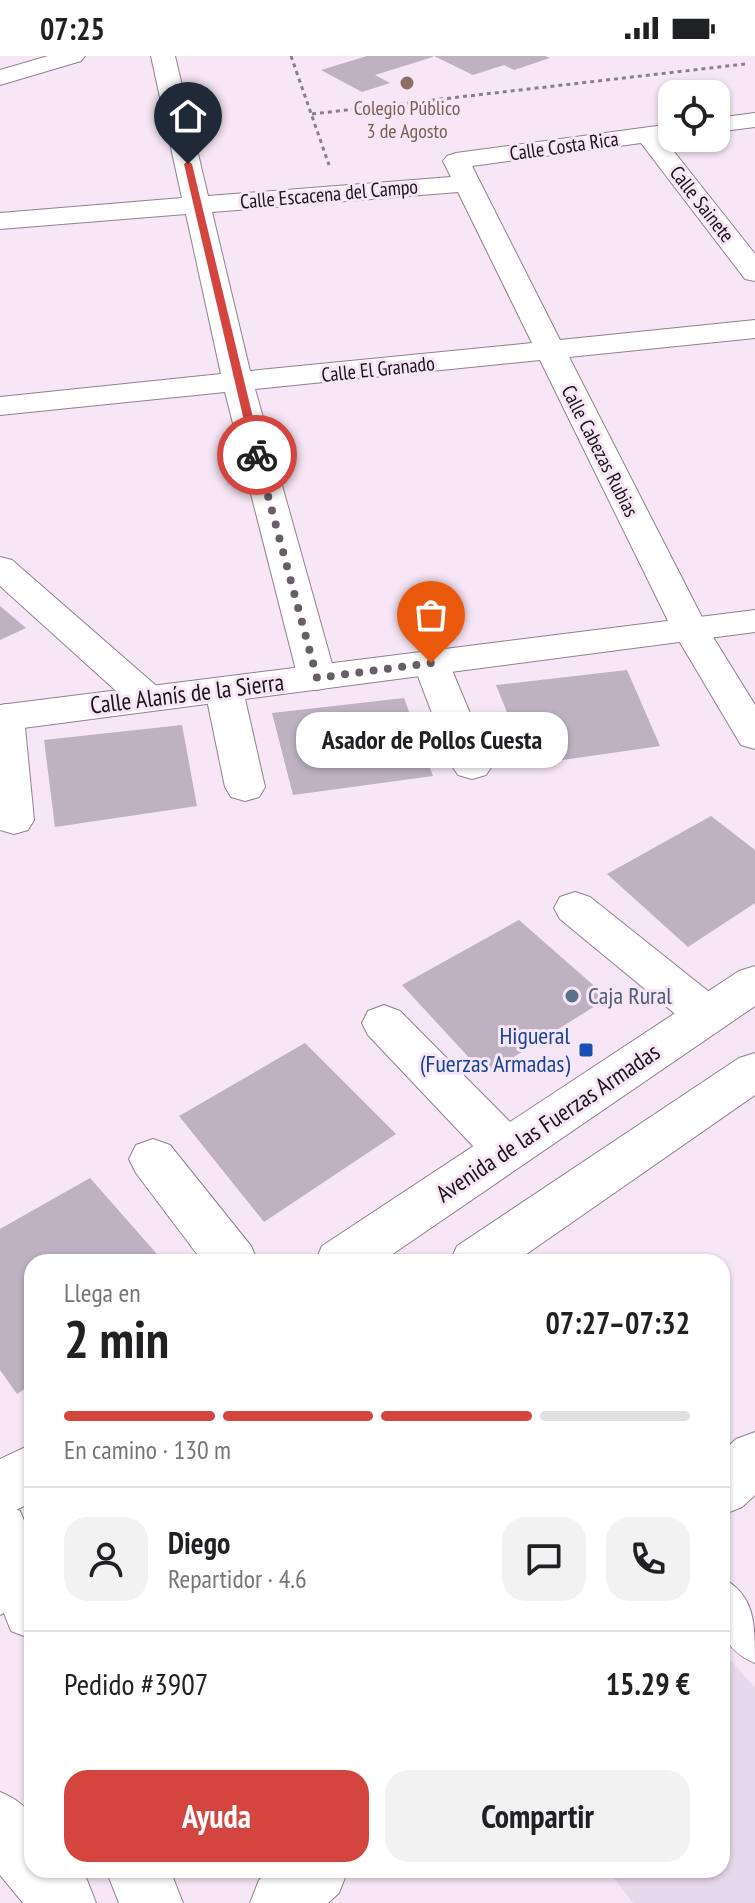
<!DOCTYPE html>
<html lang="es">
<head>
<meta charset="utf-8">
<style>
  :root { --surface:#fff; --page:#f2f2f2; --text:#202124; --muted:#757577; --line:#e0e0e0; --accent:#d3453e }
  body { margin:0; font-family:"PT Sans Narrow",sans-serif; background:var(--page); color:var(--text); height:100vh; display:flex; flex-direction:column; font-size:30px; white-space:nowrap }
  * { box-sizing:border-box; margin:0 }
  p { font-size:26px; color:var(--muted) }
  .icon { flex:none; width:44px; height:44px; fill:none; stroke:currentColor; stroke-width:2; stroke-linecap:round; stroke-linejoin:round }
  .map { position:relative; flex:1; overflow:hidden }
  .panel { position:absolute; left:24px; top:1198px; width:706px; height:624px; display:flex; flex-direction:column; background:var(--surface); border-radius:24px; box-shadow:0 2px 6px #0004 }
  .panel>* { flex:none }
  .controls { position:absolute; left:658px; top:24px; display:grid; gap:16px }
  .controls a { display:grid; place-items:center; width:72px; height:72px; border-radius:16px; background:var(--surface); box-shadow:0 2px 6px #0004; font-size:40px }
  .pin { position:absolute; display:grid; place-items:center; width:68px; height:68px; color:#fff; margin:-82px -34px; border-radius:50% 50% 50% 0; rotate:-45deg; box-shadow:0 0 8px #0007 }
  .pin .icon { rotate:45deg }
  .courier { position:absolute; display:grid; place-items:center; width:80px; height:80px; margin:-40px; border:6px solid #d3453e; border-radius:50%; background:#fff; color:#222; box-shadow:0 2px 10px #0007 }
  .bubble { position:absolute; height:56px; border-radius:24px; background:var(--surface); box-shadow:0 2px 6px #0004; font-size:26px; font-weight:700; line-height:56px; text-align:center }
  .headline em { font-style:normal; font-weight:700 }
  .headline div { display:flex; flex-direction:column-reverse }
  .headline { display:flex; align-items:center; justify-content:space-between; height:136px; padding:0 40px }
  h1 { font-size:52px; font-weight:700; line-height:60px }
  .bar { display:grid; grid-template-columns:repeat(4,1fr); gap:12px 8px; align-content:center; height:96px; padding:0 40px }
  .bar i { height:10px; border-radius:6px; background:var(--line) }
  .bar .active { background:var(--accent) }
  .bar p { grid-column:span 4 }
  .line { display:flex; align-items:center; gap:20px; padding:0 40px; border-top:2px solid var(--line) }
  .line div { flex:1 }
  .round { display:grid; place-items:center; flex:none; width:84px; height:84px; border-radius:24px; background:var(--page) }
  .action { display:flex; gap:16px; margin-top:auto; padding:16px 40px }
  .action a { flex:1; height:92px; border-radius:24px; background:var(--accent); color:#fff; font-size:32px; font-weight:700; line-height:92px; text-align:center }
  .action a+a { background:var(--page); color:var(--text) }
  .status { display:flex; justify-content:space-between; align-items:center; height:56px; padding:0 40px; background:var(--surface); direction:ltr }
  .status svg { height:22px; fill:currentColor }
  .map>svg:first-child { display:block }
  .medical { fill:#e7d9ec }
  .building { fill:#bdb1c2 }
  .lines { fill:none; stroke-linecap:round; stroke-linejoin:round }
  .pedestrian-casing { stroke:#90818f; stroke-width:2 }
  .minor-casing { stroke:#90818f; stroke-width:2 }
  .tertiary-casing { stroke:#90818f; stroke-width:2 }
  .secondary-casing { stroke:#90818f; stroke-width:2 }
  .path { stroke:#8a7f89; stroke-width:3; stroke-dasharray:4 4; stroke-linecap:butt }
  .pedestrian { fill:#fff; fill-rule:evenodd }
  .minor { fill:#fff; fill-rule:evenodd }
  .tertiary { fill:#fff; fill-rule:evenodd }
  .secondary { fill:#fff; fill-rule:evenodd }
  .route { fill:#d3453e }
  .done { stroke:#675e67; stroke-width:8; stroke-dasharray:0 14.4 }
  .education-dot { fill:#8d6e63; stroke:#f7e6f5; stroke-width:3 }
  .service-dot { fill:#5c6f8a; stroke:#f7e6f5; stroke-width:3 }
  .transit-dot { fill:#1a4fb4; stroke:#f7e6f5; stroke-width:3 }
  .labels { text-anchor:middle; stroke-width:6; stroke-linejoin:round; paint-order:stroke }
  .far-education-label { font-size:20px; fill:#785e54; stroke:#f7e6f5 }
  .far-street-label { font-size:20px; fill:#1a151a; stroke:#f7e6f5 }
  .street-label { font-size:24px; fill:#1a151a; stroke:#f7e6f5 }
  .service-label { font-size:24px; fill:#4e5e75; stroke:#f7e6f5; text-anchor:start }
  .transit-label { font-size:24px; fill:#164399; stroke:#f7e6f5; text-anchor:end }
</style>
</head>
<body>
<div class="status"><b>07:25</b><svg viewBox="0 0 49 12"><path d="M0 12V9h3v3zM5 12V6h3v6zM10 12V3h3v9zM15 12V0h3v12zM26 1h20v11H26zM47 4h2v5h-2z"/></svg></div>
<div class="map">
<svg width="755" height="1847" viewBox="0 0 755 1847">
  <rect width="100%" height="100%" fill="#f7e6f5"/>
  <path class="medical" d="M729 1602 755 1632V1847H633L608 1814H722V1603Z"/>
  <path class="building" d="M367 0H433V1L375 19 390 27 362 36 321 14Z
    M434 0H545L550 2 514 14 504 9 473 19Z
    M0 550 26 572 0 584Z
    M627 614 660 690 528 709 496 629Z
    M404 642 433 720 293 739 272 657Z
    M182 669 197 750 55 771 44 684Z
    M711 760 755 794V847L688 891 607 818Z
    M519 864 608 942 485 1019 402 929Z
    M305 987 396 1078 264 1166 179 1060Z
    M90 1122 164 1206H32V1328L17 1338 0 1314V1173Z"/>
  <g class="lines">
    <g class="pedestrian-casing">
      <path id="pedestrian" d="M722 1522C755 1539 755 1567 755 1607 713 1589 722 1560 722 1522Z"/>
    </g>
    <g class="minor-casing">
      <path id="minor" d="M151 0H175L208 140 451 121 443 105 447 100 456 97 672 68 674 82 664 83 755 198V225L745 223 641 87 472 110 560 284 755 264V282L569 301 708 573 755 649V693L741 689 672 573 540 304 255 333 336 622 330 631 317 634 304 631 298 622 225 336 0 359V341L221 318 186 158 0 173V157L182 142ZM458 136 532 287 250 315 212 156Z
        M755 57V71L716 76V62Z
        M0 501 12 504 161 634 167 643 161 652 148 655 135 652 0 530Z
        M431 595 444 599 449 607 492 710 486 719 472 723 458 719 452 710 413 607 418 599Z
        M224 622 237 625 243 634 265 731 259 741 245 745 231 741 225 731 205 634 211 625Z
        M5 648 18 652 24 661 34 764 28 774 14 778 0 774V650Z
        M575 836 590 841 723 947 729 959 723 971 707 976 691 971 560 863 554 852 560 841Z
        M384 949 400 955 524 1080 531 1094 524 1108 507 1114 490 1108 368 979 362 967 368 955Z
        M153 1083 170 1089 251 1190 258 1206H203L136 1117 129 1103 136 1089Z
        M755 1376V1439L742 1451 722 1459V1396L736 1383Z
        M0 1447 20 1455 32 1484V1583L11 1575 0 1547Z
        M0 1736C44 1755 32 1772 32 1814H79L87 1824 96 1847H23L0 1819Z
        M106 1814H170L183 1847H119Z
        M270 1814H348L339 1837 328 1847H250L259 1824Z"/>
    </g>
    <g class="tertiary-casing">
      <path id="tertiary" d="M48 0H85L81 5 0 29V14Z
        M755 554V576L0 675V649Z"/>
    </g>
    <g class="secondary-casing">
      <path id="secondary" d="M755 910V950L381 1206H315L322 1190 739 915Z
        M755 997V1039L515 1206H450L457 1190 739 1002Z
        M32 1388V1446L0 1462V1403Z
        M32 1479V1542L0 1559V1495Z"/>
    </g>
    <path class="path" d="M291 0 329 109
      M312 58 745 8"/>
    <use href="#pedestrian" class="pedestrian"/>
    <use href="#minor" class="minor"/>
    <use href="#tertiary" class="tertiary"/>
    <use href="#secondary" class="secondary"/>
  </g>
  <path class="route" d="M188 105 192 108 262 399 257 402 252 399 184 108Z"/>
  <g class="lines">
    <path class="done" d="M257 399 317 622 431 607"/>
  </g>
  <circle class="education-dot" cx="407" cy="27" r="8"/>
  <circle class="service-dot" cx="572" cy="940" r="8"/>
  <rect class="transit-dot" x="578" y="986" width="16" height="16" rx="4"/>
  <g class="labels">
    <g class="far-education-label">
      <text x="407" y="59">Colegio Público<tspan x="407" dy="23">3 de Agosto</tspan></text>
    </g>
    <g class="far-street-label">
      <text transform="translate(564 90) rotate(-8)" y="7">Calle Costa Rica</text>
      <text transform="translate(329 138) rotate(-5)" y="7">Calle Escacena del Campo</text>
      <text transform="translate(702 148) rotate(52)" y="7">Calle Sainete</text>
      <text transform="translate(378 313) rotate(-6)" y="7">Calle El Granado</text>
      <text transform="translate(600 395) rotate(63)" y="7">Calle Cabezas Rubias</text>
    </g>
    <g class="street-label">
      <text transform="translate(187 638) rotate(-7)" y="8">Calle Alanís de la Sierra</text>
      <text transform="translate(548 1067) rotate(-34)" y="8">Avenida de las Fuerzas Armadas</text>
    </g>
    <g class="service-label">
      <text x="588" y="948">Caja Rural</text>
    </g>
    <g class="transit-label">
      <text x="570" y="988">Higueral<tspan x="570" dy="28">(Fuerzas Armadas)</tspan></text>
    </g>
  </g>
</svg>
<div class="controls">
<a><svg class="icon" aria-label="locate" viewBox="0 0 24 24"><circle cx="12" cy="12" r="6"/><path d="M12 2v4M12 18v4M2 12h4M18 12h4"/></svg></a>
</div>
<div class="pin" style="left:431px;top:607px;background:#ea580c"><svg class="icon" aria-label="bag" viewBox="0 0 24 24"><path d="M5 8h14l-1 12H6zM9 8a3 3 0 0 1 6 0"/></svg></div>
<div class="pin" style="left:188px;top:108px;background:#1f2937"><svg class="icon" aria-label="home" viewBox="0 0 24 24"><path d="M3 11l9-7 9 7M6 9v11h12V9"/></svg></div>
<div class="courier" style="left:257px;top:399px"><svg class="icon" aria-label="bike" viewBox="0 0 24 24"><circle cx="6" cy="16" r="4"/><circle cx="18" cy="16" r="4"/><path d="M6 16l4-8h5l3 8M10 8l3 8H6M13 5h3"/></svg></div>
<div class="bubble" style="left:296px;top:656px;width:272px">Asador de Pollos Cuesta</div>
<section class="panel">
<div class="headline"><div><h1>2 min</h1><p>Llega en</p></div><em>07:27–07:32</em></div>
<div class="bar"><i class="active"></i><i class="active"></i><i class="active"></i><i></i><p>En camino · 130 m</p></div>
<div class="line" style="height:144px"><a class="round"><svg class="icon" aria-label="person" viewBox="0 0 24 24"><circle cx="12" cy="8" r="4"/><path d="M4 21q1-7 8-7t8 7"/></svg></a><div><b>Diego</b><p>Repartidor · 4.6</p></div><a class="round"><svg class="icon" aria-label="chat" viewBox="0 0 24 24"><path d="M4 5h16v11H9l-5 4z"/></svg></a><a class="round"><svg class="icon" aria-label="phone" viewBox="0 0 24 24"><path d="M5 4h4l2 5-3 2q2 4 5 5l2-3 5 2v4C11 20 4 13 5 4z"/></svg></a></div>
<div class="line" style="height:104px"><div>Pedido #3907</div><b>15.29 €</b></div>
<div class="action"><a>Ayuda</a><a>Compartir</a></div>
</section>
</div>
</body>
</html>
